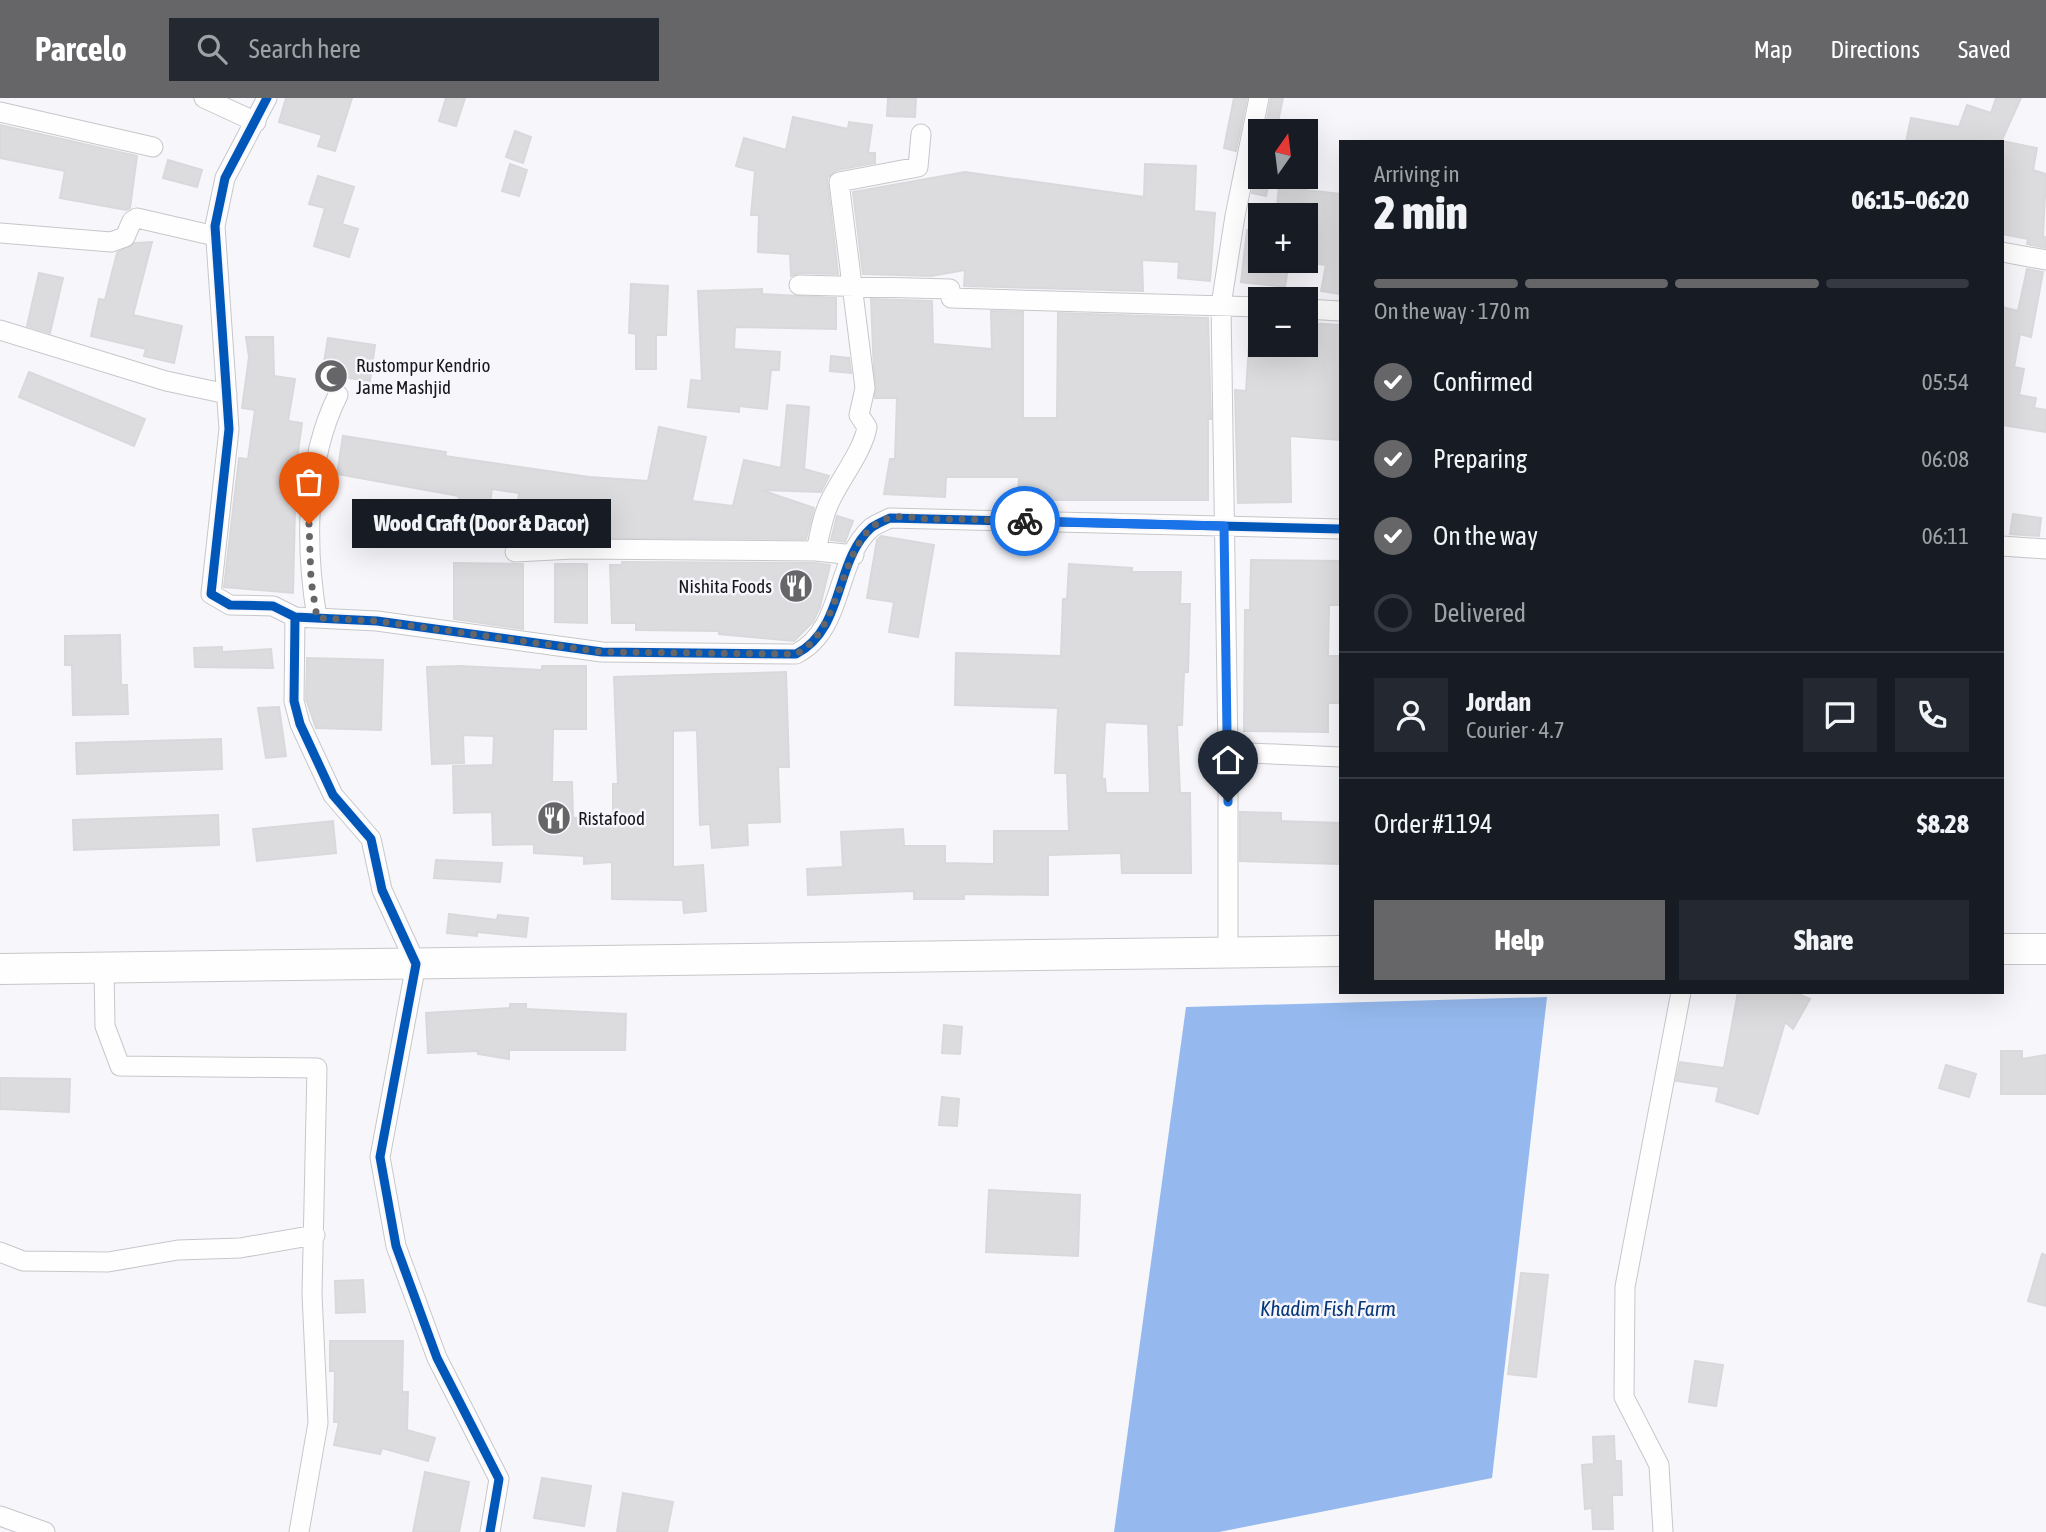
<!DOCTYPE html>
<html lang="en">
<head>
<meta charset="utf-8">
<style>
  :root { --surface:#171b24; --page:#242831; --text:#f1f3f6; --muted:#9ea1a6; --line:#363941; --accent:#666669 }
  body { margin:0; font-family:"Asap Condensed",sans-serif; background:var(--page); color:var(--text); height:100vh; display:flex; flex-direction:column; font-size:26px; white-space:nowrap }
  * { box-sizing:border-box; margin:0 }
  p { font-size:23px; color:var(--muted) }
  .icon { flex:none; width:38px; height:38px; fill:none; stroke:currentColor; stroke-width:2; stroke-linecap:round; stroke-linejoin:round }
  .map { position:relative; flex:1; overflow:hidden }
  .drawer { position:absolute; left:1339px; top:42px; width:665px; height:854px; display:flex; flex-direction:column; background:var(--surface); border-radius:0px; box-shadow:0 7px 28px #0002 }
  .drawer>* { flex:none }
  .needle { width:46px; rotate:14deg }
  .fabs { position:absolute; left:1248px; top:21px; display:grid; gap:14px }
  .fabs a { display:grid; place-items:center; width:70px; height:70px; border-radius:0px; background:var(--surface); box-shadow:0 7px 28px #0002; font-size:35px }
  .pin { position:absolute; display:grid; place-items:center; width:60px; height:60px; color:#fff; margin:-72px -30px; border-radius:50% 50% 50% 0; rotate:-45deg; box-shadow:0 0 7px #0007 }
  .pin .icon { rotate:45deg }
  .courier { position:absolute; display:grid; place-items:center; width:70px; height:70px; margin:-35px; border:5px solid #1a73e8; border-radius:50%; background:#fff; color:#222; box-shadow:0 2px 9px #0007 }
  .bubble { position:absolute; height:49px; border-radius:0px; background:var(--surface); box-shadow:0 7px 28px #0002; font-size:23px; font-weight:800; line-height:49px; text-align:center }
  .headline em { font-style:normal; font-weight:800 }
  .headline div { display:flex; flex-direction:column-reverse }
  .headline { display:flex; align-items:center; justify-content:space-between; height:119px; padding:0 35px }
  h1 { font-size:46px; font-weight:800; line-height:52px }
  .bar { display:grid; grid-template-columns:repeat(4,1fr); gap:10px 7px; align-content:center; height:84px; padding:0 35px }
  .bar i { height:9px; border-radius:5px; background:var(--line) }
  .bar .active { background:var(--accent) }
  .bar p { grid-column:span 4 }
  .line { display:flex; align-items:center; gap:18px; padding:0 35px; border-top:2px solid var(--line) }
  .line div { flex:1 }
  .round { display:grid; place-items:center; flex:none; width:74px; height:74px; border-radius:0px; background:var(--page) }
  ol { padding:0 35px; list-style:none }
  li { display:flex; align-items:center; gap:21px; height:77px }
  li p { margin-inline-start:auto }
  li .icon { padding:7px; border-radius:50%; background:var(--accent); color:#fff; stroke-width:4 }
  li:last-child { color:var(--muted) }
  li i { width:38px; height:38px; border:4px solid var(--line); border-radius:50% }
  .cta { display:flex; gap:14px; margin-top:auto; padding:14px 35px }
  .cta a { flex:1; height:80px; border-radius:0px; background:var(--accent); color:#fff; font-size:28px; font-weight:800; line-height:80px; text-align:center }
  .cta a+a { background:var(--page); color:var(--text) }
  header { display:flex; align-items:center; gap:42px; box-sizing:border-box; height:98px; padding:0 35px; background:var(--accent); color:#fff }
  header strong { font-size:33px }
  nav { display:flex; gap:38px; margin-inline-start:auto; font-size:24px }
  .search { width:490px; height:63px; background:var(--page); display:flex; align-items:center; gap:18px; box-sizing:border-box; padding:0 24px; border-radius:0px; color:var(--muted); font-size:26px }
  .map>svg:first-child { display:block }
  .water { fill:#95b9ee }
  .building { fill:#dcdcdf; stroke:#d9d9dc; stroke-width:2; fill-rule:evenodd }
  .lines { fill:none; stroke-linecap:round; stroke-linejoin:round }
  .minor-casing { stroke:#c7c7ca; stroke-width:21 }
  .highway-casing { stroke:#c7c7ca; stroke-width:32 }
  .minor { stroke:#fefefe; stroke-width:19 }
  .highway { stroke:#fefefe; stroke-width:30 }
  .cycleway-casing { stroke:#f6f6fc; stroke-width:13 }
  .cycleway { stroke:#0057b8; stroke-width:9 }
  .done { stroke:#666669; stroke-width:7; stroke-dasharray:0 12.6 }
  .route { stroke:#1a73e8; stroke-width:9 }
  .labels { text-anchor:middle; stroke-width:5; stroke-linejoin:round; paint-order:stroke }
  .poi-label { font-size:19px; fill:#18181b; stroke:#f6f6fc; text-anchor:start }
  .water-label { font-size:21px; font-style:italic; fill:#07387a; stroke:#f6f6fc }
</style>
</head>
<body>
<header>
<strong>Parcelo</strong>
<div class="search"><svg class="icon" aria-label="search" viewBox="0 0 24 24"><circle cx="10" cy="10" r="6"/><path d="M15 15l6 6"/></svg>Search here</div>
<nav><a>Map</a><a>Directions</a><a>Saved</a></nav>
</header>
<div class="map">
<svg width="2046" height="1434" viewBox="0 0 2046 1434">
  <rect width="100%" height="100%" fill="#f7f7fb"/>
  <path class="water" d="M1547 899 1492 1380 1219 1434H1114L1186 909Z"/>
  <path class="building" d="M286 0H352L335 53 318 48 322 37 279 24Z
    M446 0H465L456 28 439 23Z
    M888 0H916L915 19 887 18Z
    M1234 0H1247L1236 53 1224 50Z
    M1271 0H1283L1276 33H1265Z
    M1996 0H2021L2001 44H1906L1911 20 1959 29 1967 7 1991 15Z
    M793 19 848 31 849 24 872 27 868 55H875V65L837 72 827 80 838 176 799 175 791 178 790 156 758 154 759 117H751L755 73 736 68 744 40 786 52Z
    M0 27 137 58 130 110 126 112 60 100 65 73 0 60Z
    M515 33 531 39 523 65 506 59Z
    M2002 43 2037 50 2033 72 2046 76 2043 139H2046V150L2027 146 2028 141 2002 136Z
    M168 62 202 72 197 89 163 80Z
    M510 66 527 72 519 98 502 93Z
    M1145 66 1196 68 1194 113 1215 115 1210 183 1178 180 1179 164 1142 162 1143 193 964 188 965 172 931 178 863 176 853 94 965 74 1144 99Z
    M318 78 354 89 342 126 358 131 349 159 314 148 325 110 309 106Z
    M1255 79H1270L1266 98 1252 95Z
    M1279 89 1340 96V196L1321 193 1326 167 1306 164V117H1276Z
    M1247 132 1260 133V163H1289L1285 189 1241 184Z
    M152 144 133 217 182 228 174 265 144 258 146 251 91 238 99 201 105 202 117 155 135 145Z
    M2027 171 2043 174 2031 239 2020 236 2014 269 2024 271 2019 297 2036 300 2034 310 2046 312V334L2002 327V209L2018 213Z
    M39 175 63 180 50 235 27 228Z
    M631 186 668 188 666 237H656V271H636V236L629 235Z
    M762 191V196L836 200V231L735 229 734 251 780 254 779 272H771L767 311 739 308V314L688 309 691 282 702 283 698 193Z
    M871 201 932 203 933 246 992 251 991 213 1023 214V320H1057L1058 215 1208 220 1211 321H1208V402H1018L1019 379H946L945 399 884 396 890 361H895L897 300H875Z
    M1306 225 1340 227V342L1290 338 1291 404 1238 405 1235 292 1246 293 1249 247H1306Z
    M246 239H273L274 278 295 281 288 323 302 325 296 368 293 495 224 489 239 360 248 361 255 312 242 310 249 259Z
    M328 240 375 247 370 283 322 276Z
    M831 258 849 260 851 275 830 273Z
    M29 274 145 321 134 348 19 299Z
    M787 307 809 309 804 371 829 378 821 394 761 392 814 410 806 441 546 440 515 437 519 395 492 391 486 432 454 427 459 398 337 376 343 338 446 354 445 358 589 379 648 383 659 329 706 339 692 403 733 408 744 362 781 370Z
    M2013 416 2041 420 2039 438 2010 436Z
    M837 418 853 423 845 444 831 442Z
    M881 438 934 447 918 539 889 534 894 504 867 500 877 442Z
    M1251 462 1340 463V507H1329L1328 558H1340V605H1328V634L1244 633 1245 512H1250Z
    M622 464 815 465 830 467 820 509 813 524 794 543 719 536V533L636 532V525H612L610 467H622Z
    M454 465 523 466V531L454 521Z
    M555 466H587V525L555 524Z
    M1069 466 1132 470V474H1181L1180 506H1190L1188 574H1184L1182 627H1177L1180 695H1190L1191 775H1122L1121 755 1048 757V797L964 796V801H914V793L808 797 807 771 843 769 841 734 903 731 904 748H945V765L994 766V733H1069L1067 675H1055L1058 610 955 607 956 555 1061 558 1063 501H1067ZM1105 624 1148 626 1150 695H1106L1105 681H1102Z
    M120 537 121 587H127L128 616 73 617 72 567H65V538Z
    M222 549V554L271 551 273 570 195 569 194 550Z
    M307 560 383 562 381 632 316 630 306 601Z
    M459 568 542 572V568H586V631H553L552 684H572L573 720 613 717V686H618L614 579 786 574 789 669H778L780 724 747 725 748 747 712 750 710 726 700 727 697 632 673 633V769L703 767 706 813 684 815 683 802 612 801V764L584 766V758L534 755V746L493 747 492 714 454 715 453 668 493 667 494 638 463 637 464 665 432 666 427 569Z
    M279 609 286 658 266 660 258 610Z
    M221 641 222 671 77 676 76 645Z
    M1240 714 1281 715V723L1340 725V766L1240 763Z
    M218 717 219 747 74 752 73 722Z
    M333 723 336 755 257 763 253 731Z
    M436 762 502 765 500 784 434 780Z
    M449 816 497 822 498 817 528 820 526 839 477 834V838L447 835Z
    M1738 894H1794L1810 901 1793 931 1785 924 1758 1016 1716 1003 1719 989 1676 983 1680 964 1724 970Z
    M510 906H526V911L626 916 625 952H509V961L478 956V953L428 955 426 915 510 910Z
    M944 927 962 929 960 956 942 955Z
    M2001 953H2022V961L2046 957V996H2001Z
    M1946 967 1976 976 1969 999 1939 990Z
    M0 980 70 981 69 1014 0 1011Z
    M942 999 959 1001 957 1028 939 1027Z
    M989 1092 1080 1097 1078 1158 986 1154Z
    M2042 1156 2046 1157V1208L2028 1203Z
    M1521 1175 1548 1177 1536 1279 1508 1276Z
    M363 1182 365 1214 336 1215 335 1183Z
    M330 1243H403L402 1294H408L407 1332 435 1340 428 1363 382 1350 380 1356 334 1347 339 1324H334L335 1273H330Z
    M1695 1263 1723 1267 1716 1308 1689 1304Z
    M1614 1338 1615 1363H1621L1622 1397H1612L1613 1431H1593L1592 1410 1585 1411 1582 1367 1594 1366 1593 1339Z
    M425 1374 469 1384 459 1434H413Z
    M542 1380 591 1388 584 1428 534 1420Z
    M623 1395 673 1404 667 1434H617Z"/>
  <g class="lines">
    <g class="minor-casing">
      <path id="minor" d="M204 0 256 24
        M267 0 225 80 215 128 229 331 211 496 230 507 273 508 295 519 294 603 300 626 333 697 371 741 382 792 416 866 380 1059 396 1148 437 1260 499 1381 490 1434
        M0 14 153 49
        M0 135 111 144 125 139 132 123 137 120 215 138
        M2002 154 2046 162
        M799 187 950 191 951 200 1260 209
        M1306 211 1340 213
        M0 232 166 283 227 296
        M2002 448 2046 451
        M816 453C820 435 823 415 832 399 842 379 864 350 867 329L859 317 865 290 839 84 918 69 921 36
        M515 454 573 451 816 453 854 457
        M295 519 377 523 602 554 796 556C845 531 834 463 871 430 876 426 884 423 890 420L1340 431
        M317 520C305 448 305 363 338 297
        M1228 654 1340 659
        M1228 853V654L1221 207 1235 118 1259 0
        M104 870 105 928 120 968 317 970 312 1196 318 1325 299 1434
        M0 1154 23 1163 108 1164 178 1152 240 1150 315 1137
        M0 1418 45 1434
        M1663 1434 1659 1367 1624 1299 1625 1189 1681 894"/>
    </g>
    <g class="highway-casing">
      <path id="highway" d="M2002 851H2046
        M0 871 1340 853"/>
    </g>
    <use href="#minor" class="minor"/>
    <use href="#highway" class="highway"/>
    <g class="cycleway-casing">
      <path id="cycleway" d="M267 0 225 80 215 128 229 331 211 496 230 507 273 508 295 519 294 603 300 626 333 697 371 741 382 792 416 866 380 1059 396 1148 437 1260 499 1381 490 1434
        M295 519 377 523 602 554 796 556C845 531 834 463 871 430 876 426 884 423 890 420L1340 431"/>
    </g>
    <use href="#cycleway" class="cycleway"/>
  </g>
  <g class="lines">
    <path class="done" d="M309 426 311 482 317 520 377 523 602 554 796 556C846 531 839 431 890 420 901 417 917 420 928 421 960 421 993 422 1025 423"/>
    <path class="route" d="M1025 423 1224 428 1228 704"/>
  </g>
  <defs>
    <g id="mosque-disc" transform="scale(1.75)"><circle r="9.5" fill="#666669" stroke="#f6f6fc"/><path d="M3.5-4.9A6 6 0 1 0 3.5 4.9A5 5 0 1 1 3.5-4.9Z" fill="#fff"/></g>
    <g id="restaurant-disc" transform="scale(1.75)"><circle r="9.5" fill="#666669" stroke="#f6f6fc"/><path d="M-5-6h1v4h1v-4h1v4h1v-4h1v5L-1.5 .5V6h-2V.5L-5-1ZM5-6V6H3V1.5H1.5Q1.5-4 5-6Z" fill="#fff"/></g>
  </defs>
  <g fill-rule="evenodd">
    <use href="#mosque-disc" x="331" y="278"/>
    <use href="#restaurant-disc" x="796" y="488"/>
    <use href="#restaurant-disc" x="554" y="720"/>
  </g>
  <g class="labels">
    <g class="poi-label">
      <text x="356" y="274">Rustompur Kendrio<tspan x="356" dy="22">Jame Mashjid</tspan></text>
      <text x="772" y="495" text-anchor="end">Nishita Foods</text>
      <text x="578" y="727">Ristafood</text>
    </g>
    <g class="water-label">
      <text x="1328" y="1218">Khadim Fish Farm</text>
    </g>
  </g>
</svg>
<div class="fabs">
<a><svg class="needle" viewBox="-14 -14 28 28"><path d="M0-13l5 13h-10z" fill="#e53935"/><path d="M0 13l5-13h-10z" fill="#9ea1a6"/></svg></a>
<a>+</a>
<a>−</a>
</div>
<div class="pin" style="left:309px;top:426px;background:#ea580c"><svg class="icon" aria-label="bag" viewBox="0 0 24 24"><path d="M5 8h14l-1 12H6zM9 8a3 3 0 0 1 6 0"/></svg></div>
<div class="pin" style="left:1228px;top:704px;background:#1f2937"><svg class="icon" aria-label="home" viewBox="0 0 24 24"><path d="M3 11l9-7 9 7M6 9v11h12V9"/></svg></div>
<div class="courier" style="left:1025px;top:423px"><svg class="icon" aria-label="bike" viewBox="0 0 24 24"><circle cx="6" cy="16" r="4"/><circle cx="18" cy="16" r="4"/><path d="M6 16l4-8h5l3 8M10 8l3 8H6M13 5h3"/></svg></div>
<div class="bubble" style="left:352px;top:401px;width:259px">Wood Craft (Door &amp; Dacor)</div>
<section class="drawer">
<div class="headline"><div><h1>2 min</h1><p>Arriving in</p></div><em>06:15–06:20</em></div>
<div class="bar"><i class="active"></i><i class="active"></i><i class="active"></i><i></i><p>On the way · 170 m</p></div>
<ol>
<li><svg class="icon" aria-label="check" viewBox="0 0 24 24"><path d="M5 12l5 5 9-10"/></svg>Confirmed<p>05:54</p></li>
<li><svg class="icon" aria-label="check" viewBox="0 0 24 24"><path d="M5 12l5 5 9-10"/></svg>Preparing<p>06:08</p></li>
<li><svg class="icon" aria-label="check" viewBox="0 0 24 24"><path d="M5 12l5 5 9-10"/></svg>On the way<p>06:11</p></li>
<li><i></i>Delivered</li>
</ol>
<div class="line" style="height:126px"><a class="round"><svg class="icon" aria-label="person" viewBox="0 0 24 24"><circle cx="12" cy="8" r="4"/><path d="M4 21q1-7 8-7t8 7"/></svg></a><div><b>Jordan</b><p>Courier · 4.7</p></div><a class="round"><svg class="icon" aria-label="chat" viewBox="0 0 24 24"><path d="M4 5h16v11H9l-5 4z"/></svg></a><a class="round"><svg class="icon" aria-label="phone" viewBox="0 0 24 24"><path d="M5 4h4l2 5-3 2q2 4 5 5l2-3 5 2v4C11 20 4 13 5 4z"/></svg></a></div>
<div class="line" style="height:91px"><div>Order #1194</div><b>$8.28</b></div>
<div class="cta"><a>Help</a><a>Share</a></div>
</section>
</div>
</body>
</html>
